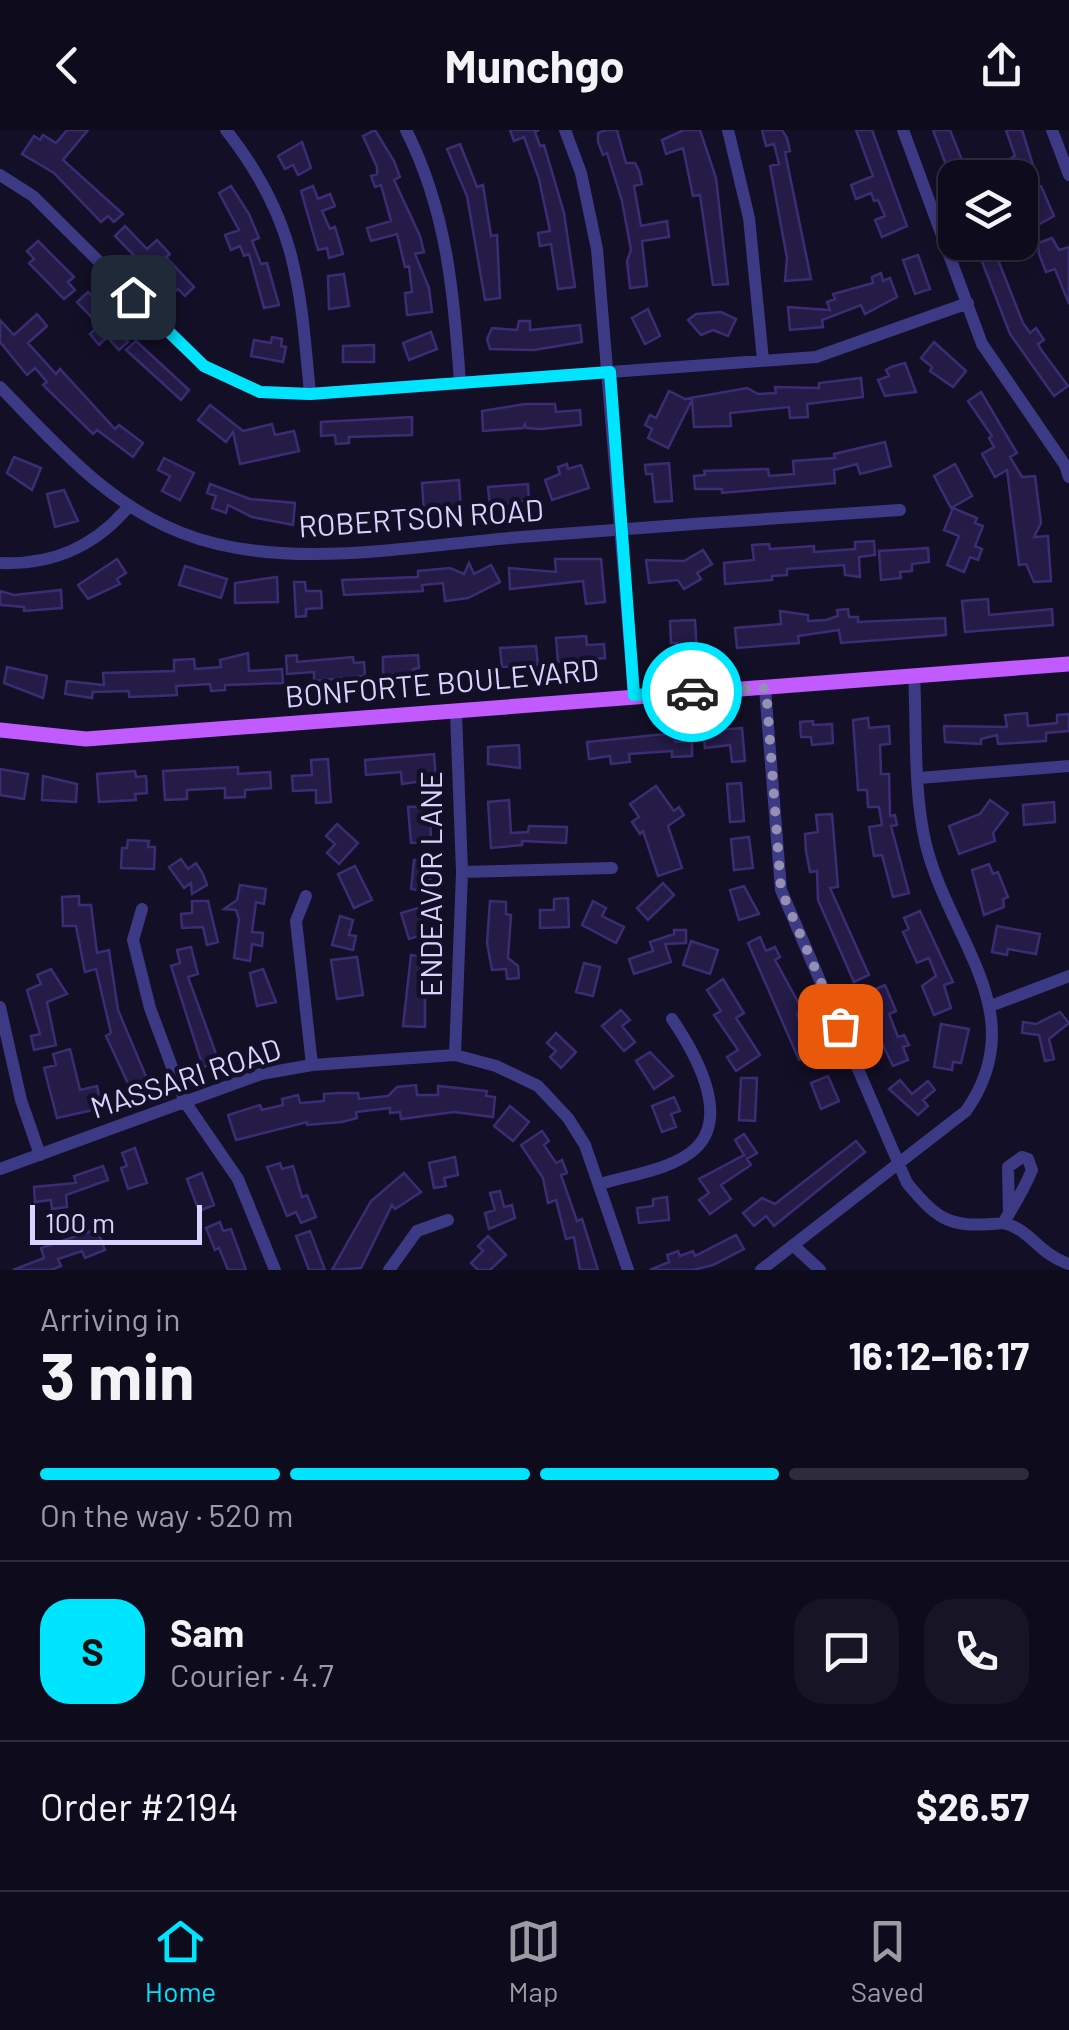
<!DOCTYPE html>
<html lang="en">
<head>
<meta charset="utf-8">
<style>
  :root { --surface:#0e0b1c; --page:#171425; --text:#f1f3f6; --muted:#9b9ba3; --line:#2e2b3b; --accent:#00e5ff }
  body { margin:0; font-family:Barlow,sans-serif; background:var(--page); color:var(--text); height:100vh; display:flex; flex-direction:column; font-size:38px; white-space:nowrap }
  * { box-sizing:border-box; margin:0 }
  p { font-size:32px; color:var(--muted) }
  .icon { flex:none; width:55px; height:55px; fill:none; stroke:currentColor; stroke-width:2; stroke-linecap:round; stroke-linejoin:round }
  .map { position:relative; height:1140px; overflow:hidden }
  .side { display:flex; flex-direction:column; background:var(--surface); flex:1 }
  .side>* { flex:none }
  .controls { position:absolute; left:938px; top:30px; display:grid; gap:20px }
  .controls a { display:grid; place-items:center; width:100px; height:100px; border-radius:20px; background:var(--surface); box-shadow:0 5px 15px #0003,0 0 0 2px var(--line); font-size:50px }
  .scale { position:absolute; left:30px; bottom:25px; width:172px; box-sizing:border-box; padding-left:10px; border:5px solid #d9d4ff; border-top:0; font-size:28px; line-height:35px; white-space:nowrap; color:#d9d4ff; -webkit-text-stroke:8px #130f26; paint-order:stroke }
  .pin { position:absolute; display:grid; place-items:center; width:85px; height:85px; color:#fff; margin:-42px; border-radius:20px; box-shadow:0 5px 15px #0006 }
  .courier { position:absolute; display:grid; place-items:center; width:100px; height:100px; margin:-50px; border:8px solid #00e5ff; border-radius:50%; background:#fff; color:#222; box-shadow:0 2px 12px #0007 }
  .headline em { font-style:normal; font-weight:700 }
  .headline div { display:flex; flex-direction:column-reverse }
  .headline { display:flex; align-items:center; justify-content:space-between; height:170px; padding:0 40px }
  h1 { font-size:65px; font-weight:700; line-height:75px }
  .bar { display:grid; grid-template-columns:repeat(4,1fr); gap:15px 10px; align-content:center; height:120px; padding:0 40px }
  .bar i { height:12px; border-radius:8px; background:var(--line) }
  .bar .on { background:var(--accent) }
  .bar p { grid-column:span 4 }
  .line { display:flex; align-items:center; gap:25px; padding:0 40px; border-top:2px solid var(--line) }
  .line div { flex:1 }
  .round { display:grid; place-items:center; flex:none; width:105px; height:105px; border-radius:30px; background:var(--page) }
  header { display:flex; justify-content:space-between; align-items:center; height:130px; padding:0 40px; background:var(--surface); font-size:45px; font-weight:700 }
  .tab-bar { display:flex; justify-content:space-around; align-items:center; height:140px; border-top:2px solid var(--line); background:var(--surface); font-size:28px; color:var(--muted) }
  .tab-bar a { display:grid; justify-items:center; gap:5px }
  .tab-bar .on { color:var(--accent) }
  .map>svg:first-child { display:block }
  .building { fill:#241b47; stroke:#3b2d73; stroke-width:2.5 }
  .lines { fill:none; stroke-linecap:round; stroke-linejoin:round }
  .minor { stroke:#3d3a85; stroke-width:12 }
  .major { stroke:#c25bff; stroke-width:15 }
  .done { stroke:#948fb3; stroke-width:10; stroke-dasharray:0 18 }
  .route { stroke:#00e5ff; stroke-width:12 }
  .labels { text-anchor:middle; stroke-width:9; stroke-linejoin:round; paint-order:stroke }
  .street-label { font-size:30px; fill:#d9d4ff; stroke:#130f26 }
</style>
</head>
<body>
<header><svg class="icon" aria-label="back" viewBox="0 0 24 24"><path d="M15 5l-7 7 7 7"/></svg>Munchgo<svg class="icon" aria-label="share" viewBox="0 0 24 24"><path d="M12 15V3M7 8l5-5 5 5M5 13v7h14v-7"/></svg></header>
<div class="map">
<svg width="1069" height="1140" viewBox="0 0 1069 1140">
  <rect width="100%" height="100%" fill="#130f26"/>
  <path class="building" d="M67 0H88L63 30 123 84 114 92 108 86 101 92 54 43 22 24 34 6 40 10 43 5 56 13Z
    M375 0 394 31 400 47 394 50 420 106 424 122 415 124 429 158 432 182 407 185 405 163 412 162 409 136 405 137 397 104 371 111 367 98 391 91 381 55 375 57 371 46 377 44V37L363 6Z
    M510 0H539L535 2 540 16 544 15 564 83 575 157 558 159 551 114 540 116 538 103 550 101 539 49 524 7 514 11Z
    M606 0H617L626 33H635L639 41 642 54 634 56 641 96 667 91 669 107 642 111 647 156 630 158 627 131 631 120 622 71 607 23 603 25 598 12V3Z
    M684 0H700L716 48 728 154 713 155 700 65 693 66 683 18 666 24 662 10Z
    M762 0H782L787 8 790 21 785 22 811 149 785 151 787 128 770 36 779 34 774 14 766 16Z
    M856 0H872L907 96 882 107 875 90 885 86 878 70 874 71 871 63 856 69 851 55 873 46Z
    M933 0H950L969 48H951Z
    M1006 0H1022L1037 48H1016L1009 29 1015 26Z
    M302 12 311 38 298 45 293 35 285 39 278 26Z
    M460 14 477 57 483 55 491 106 497 105 500 168 485 170 467 66 447 19Z
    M231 56 249 84 259 108 252 111 261 134 267 133 279 175 264 178 249 124 244 126 240 116 231 120 225 105 239 100 219 63Z
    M313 56 318 69 330 64 335 76 322 81 330 99 335 97 343 124 329 128 327 118 318 120 301 61Z
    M1041 56 1054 86 1036 96 1023 63Z
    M125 96 147 119 157 110 170 124 166 127 194 157 185 166 178 159 172 164 115 106Z
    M1052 108 1059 120 1069 117V174L1055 139 1046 142 1039 124 1038 113Z
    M38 111 74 147 68 152 75 160 64 169 29 133 34 129 27 121Z
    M991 112 1023 193 1030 203 1036 198 1044 210 1038 214 1042 221 1068 256 1054 266 1010 204 976 116Z
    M918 125 930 159 915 164 903 130Z
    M881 143 883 151 890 148 897 167 865 184 861 175 822 190 823 197 790 200 788 177 830 180 827 172 835 169 833 164 873 153 872 147Z
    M344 144 349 176 329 179 328 146Z
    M88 162 123 196 118 201 128 212 119 220 107 207 99 215 90 204 99 195 77 172Z
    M648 179 660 206 645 214 632 188Z
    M721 182 736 189 728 206 713 200 701 205 688 190 696 184Z
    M37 184 47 196 28 213 56 244 60 239 115 299 119 295 143 313 133 327 97 300 93 304 43 255 47 252 35 238 27 245 0 212V190L14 205Z
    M519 191H530V200L580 195 582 212 534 220 490 219 487 209 492 198 517 200Z
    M431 202 437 219 409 230 403 213Z
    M272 207 282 209 281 216 286 217 283 232 251 226 254 210 271 213Z
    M136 211 189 260 181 270 126 220Z
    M934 212 966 241 953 257 930 241 932 237 921 228Z
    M374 215V232H343V216Z
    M905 233 916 262 885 266 878 250 889 246 886 240 891 237Z
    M861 248 863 267 807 274 808 287 790 288 789 277 730 283 731 296 694 297 692 270 668 318 648 308 652 299 645 295 650 285 656 288 669 261 685 269 747 258 758 264 776 263 775 257 819 258V253Z
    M981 262 1017 323 1010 327 1022 347 1035 346 1041 393 1034 407 1048 406 1051 451 1034 452 1026 434 1019 435 1007 340 995 347 982 324 994 317 989 308 992 306 968 271Z
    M525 274H555L556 282 580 280 581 295 541 299 526 298 525 294 523 298 483 301 482 281Z
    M210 275 243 301 272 294 275 305 294 301 299 321 240 334 233 302 226 312 198 290Z
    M412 287V305L349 307V313L336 314 335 305 321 306V292Z
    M885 312 891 336 860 344 857 334 834 340 835 353 722 363V359H695L694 346 705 345 704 341 768 339 769 346 794 344 793 331 835 328 834 324Z
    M14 327 41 338 32 360 7 343Z
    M164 328 194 343 180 370 162 361 170 346 158 340Z
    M669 333 672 371 655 372 652 344H646L645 335Z
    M567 334 568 339 581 335 589 358 552 370 545 350 560 344 558 337Z
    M955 334 972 366 951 378 934 346Z
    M459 350 461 381 424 383 422 353Z
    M210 354 250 369 295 373 293 395 252 387 228 375 226 383 212 378 216 366 207 363Z
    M528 354 529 370 490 377 488 357Z
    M64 360 78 391 55 397 47 364Z
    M953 378 977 388 975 393 983 396 975 416 982 419 978 430 970 427 964 442 947 435 959 406 944 400Z
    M874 411 875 425 859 427 860 447 845 445 844 435 787 439V445L772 446V450L725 454 724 433 754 430 752 415 769 414 770 419 814 416V422L855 419V412Z
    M928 418 929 432 912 434V441L900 442 901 448 881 450 879 421Z
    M703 420 712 434 697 443 701 449 684 459 678 450 649 453 646 430 684 431Z
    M117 429 126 443 117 449 120 454 88 469 78 455Z
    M555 429H601L605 472 586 474 583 451 510 459 509 438 556 442Z
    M469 433 474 444 491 435 500 452 468 468 445 471 443 453 422 455 423 461 344 465 342 450 418 447V441L450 438 464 444Z
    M185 436 227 449 221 468 179 455Z
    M277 447 278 472 235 473V453Z
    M294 452H305L306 461H321L322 478 306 479V486L296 487Z
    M61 460 62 478 24 481V477L0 475V461L14 465Z
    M988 469 989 485 1052 479 1053 495 965 502 962 471Z
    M848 479 849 487H858V492L945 488 946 505 841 513 839 500 798 506 799 513 737 518 735 498 781 494 780 481 808 485V491L826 490 838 486 837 480Z
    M695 490 697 524 678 525 677 513H671L670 491Z
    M586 506 587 515 604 514 605 528 558 532 556 508Z
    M536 516 538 535 502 537 500 518Z
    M248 523 249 541 282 539 283 553 225 555V560L211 561 210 554 176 556 177 565 156 566 129 567V561L93 562 92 568 65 564 67 551 104 555 103 543 174 541V530L194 529 195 539 221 537 220 530Z
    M297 525V532L353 527 354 533 364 532 365 546 314 551V542L287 544 286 526Z
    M418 525 419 538 413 539 414 543 383 545V527Z
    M7 537 47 546 43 568 4 553Z
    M1027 583 1028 596 1057 593V585L1069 584V601L1046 603V611L998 614 997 605 981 609V614L945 612 944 596 1007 597 1005 585Z
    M868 588 869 598 889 596 890 614 880 615 881 644H889L890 686 895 685 897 695 891 696 909 763 893 767 882 725 874 726 869 697 882 695 879 677H868L867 660H858L853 590Z
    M813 591V595L832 594 833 613 812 615 811 607H801L800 592Z
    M742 598 745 631 732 632 730 615 705 618 703 601Z
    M674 603 675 612 692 611V626L672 627V621L629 624 630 632 611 634 610 626 589 629 587 612Z
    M519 615 520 638 488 634V617Z
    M434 624 436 649 402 654 401 642 366 645 365 630Z
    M328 629 331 672 316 673V660L293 661 292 646 312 645 311 630Z
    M238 637V644L270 642 271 658 245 660V667L225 668V658L187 660V669L165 670 163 641Z
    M0 639 28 644 24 669 0 665Z
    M135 641 136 647 146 646 147 663 135 664 136 670 99 672 97 644Z
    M43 646 77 654 76 672 42 670Z
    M741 653 744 691 730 692 727 654Z
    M656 656 674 681 679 677 684 685 668 696 682 738 658 746 643 701 640 704 632 692 639 687 630 674Z
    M509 670 511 703 528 702 529 696 567 697 566 713 522 711V715L491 718 488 672Z
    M990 670 1008 683 993 703 995 711 959 724 949 696 980 684Z
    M1054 672 1055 692 1024 695 1023 675Z
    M430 676 431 712 411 713 408 677Z
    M832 684 838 757 830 758 869 845 854 852 818 770 817 741 810 742 806 721 805 704 818 702 816 685Z
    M337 694 358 713 339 734 327 723 335 714 326 706Z
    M749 707 753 738 734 740 731 709Z
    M128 710 149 711 148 717H155L154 739 121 738 122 718H127Z
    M181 729 188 739 196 733 203 744 207 755 192 764 191 753 184 758 169 737Z
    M414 730 429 731 431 762 411 759Z
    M989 734 993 744 998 742 1008 767 1003 769 1004 777 984 785 972 740Z
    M355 736 372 770 354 778 338 744Z
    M663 753 674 765 648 790 637 778Z
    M240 755 266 759 264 774 256 772 252 802 263 803 262 816 252 814 250 831 234 828 239 789 236 780 224 779 237 770Z
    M744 756 759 784 739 790 730 760Z
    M79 766V775H91L97 823 109 820 118 880 150 956 132 962 106 906 111 903 96 839 85 842 76 796H63L62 767Z
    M568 768 569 797 540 798V780H554V769Z
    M192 771H208L218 812 207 815 203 797 182 798 181 784 192 783Z
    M490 771 506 772V784L511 785 508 828 518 836 519 848 507 849 506 839 492 840 487 813Z
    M593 771 606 778 602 786 624 797 616 813 582 795Z
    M428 775 431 784 421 788 426 804 409 809 401 783Z
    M920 781 953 852 944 855 951 878 934 885 922 856 936 846 929 828 917 833 903 802 909 799 904 788Z
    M340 786 353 790 349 805 356 806 353 820 332 815Z
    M997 796 1040 804 1036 824 1008 819 1007 825 992 822Z
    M674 800H686V813L665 814 671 832 634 844 629 829 653 821 650 812 674 804Z
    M760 807 766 821 775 817 780 827 775 830 803 881 797 884 808 910 818 906 824 920 799 930 748 813Z
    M691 811 718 820 710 844 683 835Z
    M191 817 198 844 188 847 219 932 203 937 171 836 180 833 177 820Z
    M411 825 425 827V897L403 896Z
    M357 827 363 865 337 869 331 830Z
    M584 833 600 837 593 866 576 862Z
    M51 839 67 864 47 872 56 915 34 920 31 906 40 904 27 860 41 854 37 845Z
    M263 839 276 872 257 876 250 843Z
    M723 849 744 883 736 888 760 925 736 941 727 927 738 920 714 885 721 881 707 860Z
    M885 855 896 881 889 884 898 907 904 905 909 915 903 917 908 930 893 936 865 878 874 874 869 862Z
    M621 880 630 890 622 896 635 912 624 921 602 896Z
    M1060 882 1069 893 1049 909 1054 929 1045 931 1039 905 1022 903 1023 892 1036 894Z
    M941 894 969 899 961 933 953 932 952 940 934 937Z
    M556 903 576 922 561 938 550 927 556 921 547 913Z
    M70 919 80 960 97 956 102 978 57 988 44 938 56 935 53 924Z
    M650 922 673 946 654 959 636 931Z
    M828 946 839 971 821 979 811 953Z
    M741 948H757L755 991 739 990Z
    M900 950 912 964 928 951 935 960 923 970 928 976 918 985 889 959Z
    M416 955 417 965H438V956L487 961 486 966 495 967 493 987 454 982 401 989 400 982 390 983V978L356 982 357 988 342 992 307 995V992L236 1010 228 985 260 975 262 980 283 975 282 969 298 965 300 973 324 971V964L340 963H358L359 969 388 966 397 957Z
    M674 967 680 981 671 984 676 997 662 1002 652 976Z
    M510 976 529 992 513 1011 494 996Z
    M542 1001 549 1011 544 1015 556 1033 562 1030 567 1043 561 1045 577 1091 582 1089 598 1140H580L574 1107 566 1109 556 1070 548 1073 543 1048 521 1015Z
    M744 1004 757 1023 747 1029 751 1035 721 1055 731 1069 710 1084 699 1070 709 1063 699 1049 744 1025 735 1010Z
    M856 1011 865 1022 774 1096 766 1086 754 1096 743 1083 762 1068 775 1074Z
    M135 1018 147 1053 128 1059 121 1038 127 1036 122 1023Z
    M455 1027 458 1045 444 1048 446 1056 434 1058 429 1033Z
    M280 1033 282 1039 293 1036 302 1067 307 1065 316 1087 301 1093 296 1082 287 1086 267 1037Z
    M103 1036 108 1050 66 1065 67 1077 52 1079 51 1070 35 1072 34 1057 76 1053 74 1046Z
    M202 1043 214 1075 199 1081 187 1049Z
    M404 1043 421 1062 395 1079 392 1075 361 1138 332 1140 371 1071Z
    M500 1061 504 1077 512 1075 515 1088 489 1099 485 1083 495 1080 490 1063Z
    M667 1067 669 1090 639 1093 637 1078 653 1076V1069Z
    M220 1092 223 1101 231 1099 246 1140H228L219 1118 215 1120 206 1098Z
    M97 1099 105 1120 85 1128 82 1121 58 1129 61 1136 51 1140H13L44 1128 41 1118Z
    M310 1101 325 1140H309L296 1106Z
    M736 1105 744 1119 713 1135 693 1140H650L669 1132 667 1125 678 1121 680 1126 693 1121 695 1126Z
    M488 1106 506 1125 490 1140H478L471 1133 483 1121 478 1116Z"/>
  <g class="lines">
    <path class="minor" d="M226 0C297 90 300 155 310 264
      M406 0C447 81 454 164 460 253
      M565 0 581 43 597 119 634 565
      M728 0 749 88 763 230
      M903 0 982 214 1065 335 1069 347
      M1052 0 1069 45
      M0 45 33 66 204 236 260 262 310 264 816 227 968 173
      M0 257C55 313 107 374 182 403 282 443 416 415 521 407 647 397 774 388 900 380
      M0 433C53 435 95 417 129 376
      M765 558 781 760 907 1053C940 1093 952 1098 1003 1093 1014 1076 1024 1059 1032 1040L1028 1029 1022 1027 1008 1037 1009 1084
      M919 648 1069 636
      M462 742 612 738
      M306 766 296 791 312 935
      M142 779 133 810 150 878 185 972 238 1049 275 1140
      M993 875 1069 846
      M0 877 21 970 40 1025
      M455 925 462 742 456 583
      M0 1039 261 944 312 935 455 925 496 936 538 956 568 988 585 1015 628 1140
      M600 1054C629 1045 673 1040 696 1018 731 984 693 920 672 889
      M1003 1093C1031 1099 1038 1124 1069 1134
      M793 1115 820 1140
      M389 1140 417 1101 448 1090
      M761 1140 966 981C1034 884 950 811 926 715 913 661 917 600 914 545"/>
    <path class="major" d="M0 600 86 609 1069 534"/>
  </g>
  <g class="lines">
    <path class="done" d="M692 562 766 558 781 760 840 896"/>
    <path class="route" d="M133 167 204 236 260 262 310 264 610 242 634 565 692 562"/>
  </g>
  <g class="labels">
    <g class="street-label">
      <text transform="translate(421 389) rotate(-4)" y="10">ROBERTSON ROAD</text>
      <text transform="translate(442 554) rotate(-5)" y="10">BONFORTE BOULEVARD</text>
      <text transform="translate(432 754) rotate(-90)" y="10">ENDEAVOR LANE</text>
      <text transform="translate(186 949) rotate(-18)" y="10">MASSARI ROAD</text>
    </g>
  </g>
</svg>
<div class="controls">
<a><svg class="icon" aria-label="layers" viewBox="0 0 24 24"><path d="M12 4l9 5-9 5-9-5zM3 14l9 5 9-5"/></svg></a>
</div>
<div class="scale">100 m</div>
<div class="pin" style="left:840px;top:896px;background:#ea580c"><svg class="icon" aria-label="bag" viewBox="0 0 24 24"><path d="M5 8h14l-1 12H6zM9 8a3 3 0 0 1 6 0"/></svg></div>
<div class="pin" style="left:133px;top:167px;background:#1f2937"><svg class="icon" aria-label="home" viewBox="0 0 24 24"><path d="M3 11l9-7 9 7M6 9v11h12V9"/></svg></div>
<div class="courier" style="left:692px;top:562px"><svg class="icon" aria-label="car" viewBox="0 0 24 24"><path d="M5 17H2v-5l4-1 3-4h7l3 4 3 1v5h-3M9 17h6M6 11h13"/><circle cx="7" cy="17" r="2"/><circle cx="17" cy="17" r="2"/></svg></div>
</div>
<section class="side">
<div class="headline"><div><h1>3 min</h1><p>Arriving in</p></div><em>16:12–16:17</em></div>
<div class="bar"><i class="on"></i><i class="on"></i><i class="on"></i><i></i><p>On the way · 520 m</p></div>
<div class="line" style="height:180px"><b class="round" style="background:var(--accent);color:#111">S</b><div><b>Sam</b><p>Courier · 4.7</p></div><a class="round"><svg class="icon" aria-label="chat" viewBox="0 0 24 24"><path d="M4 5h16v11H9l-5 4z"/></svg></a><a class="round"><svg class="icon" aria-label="phone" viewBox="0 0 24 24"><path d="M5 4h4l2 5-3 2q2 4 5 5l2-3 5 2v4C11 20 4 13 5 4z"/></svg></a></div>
<div class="line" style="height:130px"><div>Order #2194</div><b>$26.57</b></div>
</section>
<nav class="tab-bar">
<a class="on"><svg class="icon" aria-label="home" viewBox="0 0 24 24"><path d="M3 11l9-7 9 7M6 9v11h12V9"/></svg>Home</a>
<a><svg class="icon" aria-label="map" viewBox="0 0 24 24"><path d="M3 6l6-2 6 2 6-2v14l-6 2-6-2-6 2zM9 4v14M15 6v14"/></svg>Map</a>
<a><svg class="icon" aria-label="saved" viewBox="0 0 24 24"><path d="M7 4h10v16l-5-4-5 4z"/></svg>Saved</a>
</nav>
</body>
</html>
